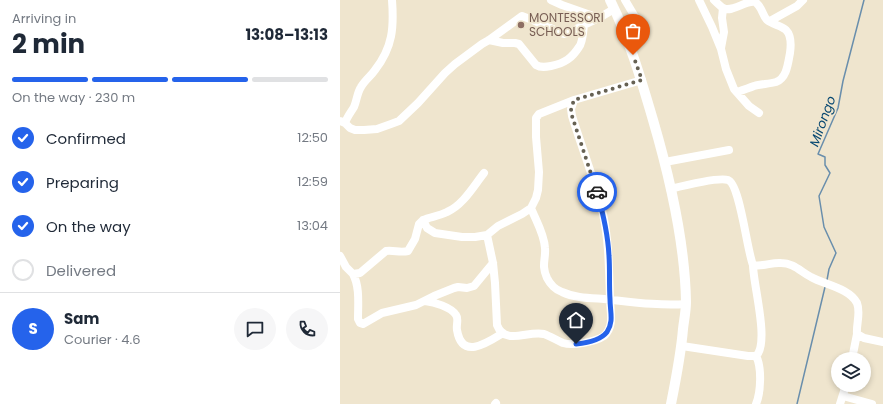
<!DOCTYPE html>
<html lang="en">
<head>
<meta charset="utf-8">
<style>
  :root { --surface:#fff; --page:#f6f6f7; --text:#1f2937; --muted:#747a83; --line:#e0e1e3; --accent:#2563eb }
  body { margin:0; font-family:Poppins,sans-serif; background:var(--page); color:var(--text); height:100vh; display:flex; flex-direction:column; font-size:15px; white-space:nowrap }
  * { box-sizing:border-box; margin:0 }
  p { font-size:13px; color:var(--muted) }
  .icon { flex:none; width:22px; height:22px; fill:none; stroke:currentColor; stroke-width:2; stroke-linecap:round; stroke-linejoin:round }
  .map { position:relative; flex:1; overflow:hidden }
  .sheet { display:flex; flex-direction:column; background:var(--surface); width:340px }
  .sheet>* { flex:none }
  .buttons { position:absolute; left:491px; top:352px; display:grid; gap:8px }
  .buttons a { display:grid; place-items:center; width:40px; height:40px; border-radius:50%; background:var(--surface); box-shadow:0 2px 6px #0003; font-size:20px }
  .pin { position:absolute; display:grid; place-items:center; width:34px; height:34px; color:#fff; margin:-41px -17px; border-radius:50% 50% 50% 0; rotate:-45deg; box-shadow:0 0 4px #0007 }
  .pin .icon { rotate:45deg }
  .courier { position:absolute; display:grid; place-items:center; width:40px; height:40px; margin:-20px; border:3px solid #2563eb; border-radius:50%; background:#fff; color:#222; box-shadow:0 1px 5px #0007 }
  .overview em { font-style:normal; font-weight:700 }
  .overview div { display:flex; flex-direction:column-reverse }
  .overview { display:flex; align-items:center; justify-content:space-between; height:68px; padding:0 12px }
  h1 { font-size:26px; font-weight:700; line-height:30px }
  .bar { display:grid; grid-template-columns:repeat(4,1fr); gap:6px 4px; align-content:center; height:48px; padding:0 12px }
  .bar i { height:5px; border-radius:3px; background:var(--line) }
  .bar .active { background:var(--accent) }
  .bar p { grid-column:span 4 }
  .line { display:flex; align-items:center; gap:10px; padding:0 12px; border-top:1px solid var(--line) }
  .line div { flex:1 }
  .round { display:grid; place-items:center; flex:none; width:42px; height:42px; border-radius:21px; background:var(--page) }
  ol { padding:0 12px; list-style:none }
  li { display:flex; align-items:center; gap:12px; height:44px }
  li p { margin-inline-start:auto }
  li .icon { padding:4px; border-radius:50%; background:var(--accent); color:#fff; stroke-width:4 }
  li:last-child { color:var(--muted) }
  li i { width:22px; height:22px; border:2px solid var(--line); border-radius:50% }
  main { display:flex; flex:1; min-height:0 }
  .map>svg:first-child { display:block }
  .lines { fill:none; stroke-linecap:round; stroke-linejoin:round }
  .stream { stroke:#698eac; stroke-width:1.5 }
  .minor { stroke:#fff; stroke-width:8 }
  .major { stroke:#fff; stroke-width:10 }
  .done { stroke:#666153; stroke-width:4; stroke-dasharray:0 7.2 }
  .route { stroke:#2563eb; stroke-width:5 }
  .education-dot { fill:#8d6e63; stroke:#efe5ce; stroke-width:1.5 }
  .labels { text-anchor:middle; stroke-width:3.5; stroke-linejoin:round; paint-order:stroke }
  .education-label { font-size:12px; fill:#785e54; stroke:#efe5ce; text-anchor:start }
  .water-label { font-size:13px; font-style:italic; fill:#074871; stroke:#efe5ce }
</style>
</head>
<body>
<main>
<section class="sheet">
<div class="overview"><div><h1>2 min</h1><p>Arriving in</p></div><em>13:08–13:13</em></div>
<div class="bar"><i class="active"></i><i class="active"></i><i class="active"></i><i></i><p>On the way · 230 m</p></div>
<ol>
<li><svg class="icon" aria-label="check" viewBox="0 0 24 24"><path d="M5 12l5 5 9-10"/></svg>Confirmed<p>12:50</p></li>
<li><svg class="icon" aria-label="check" viewBox="0 0 24 24"><path d="M5 12l5 5 9-10"/></svg>Preparing<p>12:59</p></li>
<li><svg class="icon" aria-label="check" viewBox="0 0 24 24"><path d="M5 12l5 5 9-10"/></svg>On the way<p>13:04</p></li>
<li><i></i>Delivered</li>
</ol>
<div class="line" style="height:72px"><b class="round" style="background:var(--accent);color:#fff">S</b><div><b>Sam</b><p>Courier · 4.6</p></div><a class="round"><svg class="icon" aria-label="chat" viewBox="0 0 24 24"><path d="M4 5h16v11H9l-5 4z"/></svg></a><a class="round"><svg class="icon" aria-label="phone" viewBox="0 0 24 24"><path d="M5 4h4l2 5-3 2q2 4 5 5l2-3 5 2v4C11 20 4 13 5 4z"/></svg></a></div>
</section>
<div class="map">
<svg width="543" height="404" viewBox="0 0 543 404">
  <rect width="100%" height="100%" fill="#efe5ce"/>
  <g class="lines">
    <path class="stream" d="M487 280 489 269 496 253 484 227 479 196 490 173 485 165V157L478 154 498 108 503 81 524 0
      M457 404 485 287"/>
    <path class="minor" d="M211 0 222 5 259 18
      M285 0 304 32
      M359 0 372 27 381 49 386 69 394 89 409 106 419 113
      M374 0C377 3 380 6 383 8 392 13 406 0 415 2 422 6 422 15 427 20 433 25 441 25 446 30 452 36 451 46 450 53 448 63 447 78 436 82 429 84 421 84 414 86 409 88 403 90 397 92
      M430 21 457 6 463 0
      M149 40 163 43H175L179 44 196 65C201 68 206 67 211 66 225 63 232 58 239 47 243 42 243 32 244 25
      M381 48 384 32 382 18 383 8
      M0 121 5 123 10 128 15 130H24L37 129 51 124 59 121 78 103 105 73 115 64 142 44 149 40 182 16 195 21 221 33 225 34 259 18 274 9
      M5 123C7 117 11 112 14 107 17 100 17 93 21 87 25 80 31 76 35 70 53 47 54 27 52 0
      M325 162 389 150
      M330 189C342 186 379 177 388 180 400 184 407 251 413 265 423 267 432 262 441 263 454 263 461 272 471 277 485 285 509 288 517 303 521 313 516 324 517 334L524 338 543 342
      M191 208C196 221 204 233 205 248 206 259 201 265 207 278 210 284 216 290 222 292 235 298 250 298 264 299 292 302 319 306 346 304
      M83 220 87 228 95 233 122 237H135L147 235 158 226 182 214 191 208 196 198 198 190 199 172 196 137V118L199 114 234 100 302 80
      M147 235 153 263 155 283 157 325C165 346 188 330 204 334 210 336 216 340 223 343 233 346 255 342 264 336 275 326 270 311 270 299 269 270 269 242 263 214 255 181 242 148 232 116L231 109 234 100
      M0 256 6 267 13 274 20 273 46 251C54 250 60 253 68 251L75 239 79 224 83 220C90 217 99 216 107 212 123 205 133 187 144 173
      M13 274C20 287 18 304 18 319L20 323 23 324 42 313 76 305 94 296 114 288 118 287 127 288 134 286 153 263
      M85 301C94 302 111 307 116 315 119 319 116 325 117 330 122 360 147 343 163 333
      M342 346 408 356H416C430 343 413 284 413 265
      M416 356C422 367 421 392 416 404
      M512 359 517 334
      M503 396 532 404
      M155 404 156 403
      M500 404 506 385"/>
    <path class="major" d="M270 0C289 38 301 79 313 120 330 178 345 241 346 302 346 311 344 320 343 329 341 354 336 379 331 404"/>
  </g>
  <g class="lines">
    <path class="done" d="M257 192 232 116 231 109 234 100 302 80 293 55"/>
    <path class="route" d="M236 344C246 343 260 341 267 332 274 321 270 312 270 299 269 285 270 270 269 256 268 234 263 213 257 192"/>
  </g>
  <circle class="education-dot" cx="181" cy="25" r="4"/>
  <g class="labels">
    <g class="education-label">
      <text x="189" y="22">MONTESSORI<tspan x="189" dy="14">SCHOOLS</tspan></text>
    </g>
    <g class="water-label">
      <text transform="translate(482 121) rotate(-70)" y="5">Mirongo</text>
    </g>
  </g>
</svg>
<div class="buttons">
<a><svg class="icon" aria-label="layers" viewBox="0 0 24 24"><path d="M12 4l9 5-9 5-9-5zM3 14l9 5 9-5"/></svg></a>
</div>
<div class="pin" style="left:293px;top:55px;background:#ea580c"><svg class="icon" aria-label="bag" viewBox="0 0 24 24"><path d="M5 8h14l-1 12H6zM9 8a3 3 0 0 1 6 0"/></svg></div>
<div class="pin" style="left:236px;top:344px;background:#1f2937"><svg class="icon" aria-label="home" viewBox="0 0 24 24"><path d="M3 11l9-7 9 7M6 9v11h12V9"/></svg></div>
<div class="courier" style="left:257px;top:192px"><svg class="icon" aria-label="car" viewBox="0 0 24 24"><path d="M5 17H2v-5l4-1 3-4h7l3 4 3 1v5h-3M9 17h6M6 11h13"/><circle cx="7" cy="17" r="2"/><circle cx="17" cy="17" r="2"/></svg></div>
</div>
</main>
</body>
</html>
